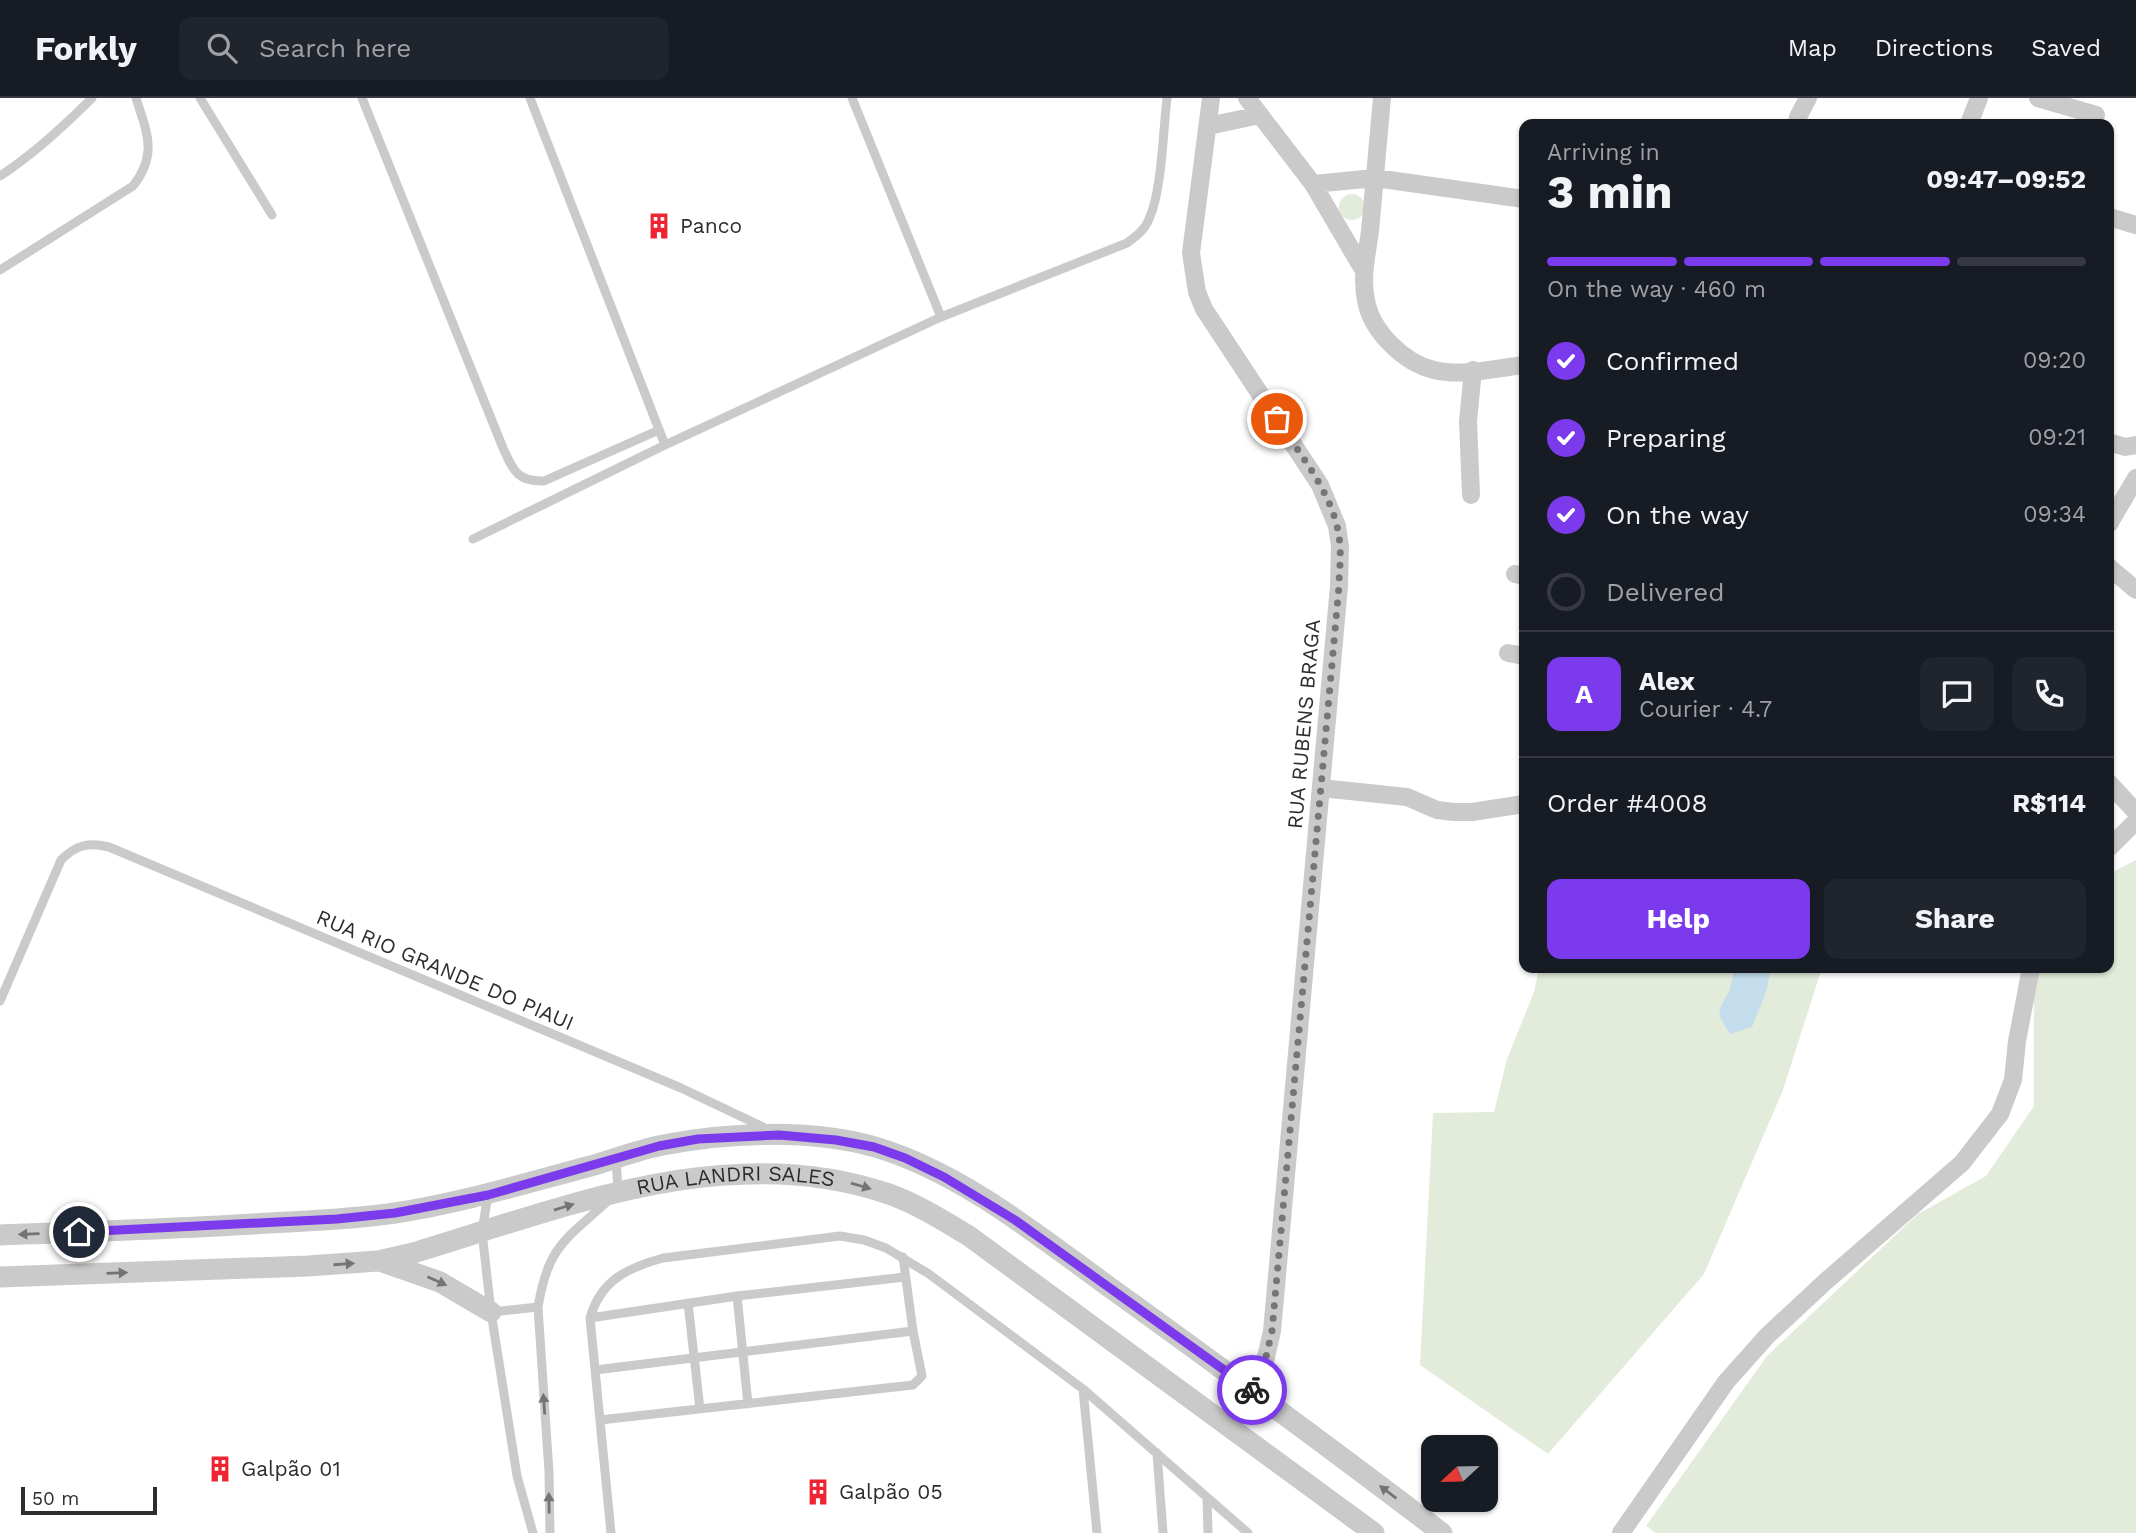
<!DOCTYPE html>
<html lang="en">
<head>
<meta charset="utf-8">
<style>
  :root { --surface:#171b24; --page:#20242c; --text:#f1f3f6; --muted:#9ea1a6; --line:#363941; --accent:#7c3aed }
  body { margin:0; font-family:"Work Sans",sans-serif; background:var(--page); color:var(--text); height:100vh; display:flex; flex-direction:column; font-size:26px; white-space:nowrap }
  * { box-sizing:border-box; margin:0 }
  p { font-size:23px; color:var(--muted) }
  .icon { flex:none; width:38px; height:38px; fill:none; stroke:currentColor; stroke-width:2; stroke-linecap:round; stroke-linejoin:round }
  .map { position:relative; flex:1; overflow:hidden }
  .drawer { position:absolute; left:1519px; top:21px; width:595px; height:854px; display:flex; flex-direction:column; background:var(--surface); border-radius:14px; box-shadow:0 2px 5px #0004 }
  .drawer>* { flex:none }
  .needle { width:46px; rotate:248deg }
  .tools { position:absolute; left:1421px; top:1337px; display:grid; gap:14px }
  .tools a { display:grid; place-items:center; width:77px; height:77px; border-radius:14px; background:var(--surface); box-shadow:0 2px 5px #0004; font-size:35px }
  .scale { position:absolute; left:21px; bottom:18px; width:136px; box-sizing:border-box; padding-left:7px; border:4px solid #2d2d2d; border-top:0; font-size:19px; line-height:24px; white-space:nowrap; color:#2d2d2d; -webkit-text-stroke:5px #fff; paint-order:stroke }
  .pin { position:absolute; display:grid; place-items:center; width:60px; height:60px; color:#fff; margin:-30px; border:4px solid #fff; border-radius:50%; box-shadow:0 2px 7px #0007 }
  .courier { position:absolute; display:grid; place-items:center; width:70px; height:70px; margin:-35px; border:5px solid #7c3aed; border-radius:50%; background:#fff; color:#222; box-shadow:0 2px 9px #0007 }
  .headline em { font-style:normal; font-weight:700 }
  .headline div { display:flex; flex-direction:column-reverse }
  .headline { display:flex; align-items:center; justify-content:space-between; height:119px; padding:0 28px }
  h1 { font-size:46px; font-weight:700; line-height:52px }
  .bar { display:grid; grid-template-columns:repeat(4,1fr); gap:10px 7px; align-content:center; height:84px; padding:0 28px }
  .bar i { height:9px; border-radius:5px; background:var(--line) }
  .bar .selected { background:var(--accent) }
  .bar p { grid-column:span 4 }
  .line { display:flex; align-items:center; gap:18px; padding:0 28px; border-top:2px solid var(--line) }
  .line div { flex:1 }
  .round { display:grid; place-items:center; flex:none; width:74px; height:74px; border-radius:14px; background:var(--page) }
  ol { padding:0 28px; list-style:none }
  li { display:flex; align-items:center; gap:21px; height:77px }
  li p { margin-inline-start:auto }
  li .icon { padding:7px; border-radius:50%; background:var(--accent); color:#fff; stroke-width:4 }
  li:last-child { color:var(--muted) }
  li i { width:38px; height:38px; border:4px solid var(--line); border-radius:50% }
  .button { display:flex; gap:14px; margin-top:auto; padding:14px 28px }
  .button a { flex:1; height:80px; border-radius:14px; background:var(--accent); color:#fff; font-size:28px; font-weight:700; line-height:80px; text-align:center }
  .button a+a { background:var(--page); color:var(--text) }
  header { display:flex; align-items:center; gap:42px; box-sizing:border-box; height:98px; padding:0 35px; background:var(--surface); border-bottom:2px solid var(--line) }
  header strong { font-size:33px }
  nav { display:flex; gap:38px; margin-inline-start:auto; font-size:24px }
  .search { width:490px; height:63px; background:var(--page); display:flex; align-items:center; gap:18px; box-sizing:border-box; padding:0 24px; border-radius:14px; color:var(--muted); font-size:26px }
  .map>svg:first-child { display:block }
  .green { fill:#e3ecda }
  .water { fill:#c4dded }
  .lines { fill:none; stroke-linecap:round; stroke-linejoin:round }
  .service { stroke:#cacaca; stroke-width:9 }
  .minor { stroke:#cacaca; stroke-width:18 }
  .tertiary { stroke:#cacaca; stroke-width:21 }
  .oneway { fill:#747474 }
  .done { stroke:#767676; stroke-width:7; stroke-dasharray:0 12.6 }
  .route { stroke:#7c3aed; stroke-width:9 }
  .labels { text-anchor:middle; stroke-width:7; stroke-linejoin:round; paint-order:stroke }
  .poi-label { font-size:21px; fill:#2d2d2d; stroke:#fff; text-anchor:start }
  .street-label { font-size:21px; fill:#2d2d2d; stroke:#fff }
</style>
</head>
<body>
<header>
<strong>Forkly</strong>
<div class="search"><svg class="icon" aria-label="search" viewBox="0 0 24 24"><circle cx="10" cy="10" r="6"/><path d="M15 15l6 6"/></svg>Search here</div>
<nav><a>Map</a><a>Directions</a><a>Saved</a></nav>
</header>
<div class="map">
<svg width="2136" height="1435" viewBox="0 0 2136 1435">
  <rect width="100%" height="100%" fill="#fff"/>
  <path class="green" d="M1339 109a13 13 0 1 1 26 0a13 13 0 1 1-26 0Z
    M2136 762V1435H1656L1646 1428 1767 1258 1918 1116 1986 1078 2034 1008V883L2040 870H2109V776Z
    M1539 870H1826L1820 876 1783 992 1704 1176 1548 1356 1420 1267 1433 1015 1494 1014 1507 961 1534 894Z"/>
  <path class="water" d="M1734 870H1769C1771 889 1759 911 1752 929L1730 936C1719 918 1715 917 1726 899 1731 891 1733 879 1734 870Z"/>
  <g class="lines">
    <path class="service" d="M200 0 272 117
      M362 0 503 350C513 372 517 384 544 383L659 332
      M530 0 665 347
      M852 0 941 219
      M0 78C34 56 63 29 92 0
      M0 172 133 88C158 56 147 35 136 0
      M473 441 665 347 941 219 1127 145C1136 138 1145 132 1149 121 1162 93 1163 33 1167 0
      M0 903 61 762C76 747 88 744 109 749L681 990 765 1030
      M616 1060 618 1093
      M488 1096 482 1134 491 1214 517 1378 533 1435
      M737 1198 748 1306
      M688 1205 700 1311
      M492 1214 538 1209
      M590 1220 737 1198 905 1179
      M595 1272 913 1233 903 1159
      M1083 1291 1097 1435
      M600 1322 913 1287 922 1278 913 1233
      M1157 1355 1163 1435
      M1207 1401 1208 1435
      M550 1435 549 1374 538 1209C548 1148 565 1142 608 1103
      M611 1435 590 1220C601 1182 627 1170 663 1160L840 1138 864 1142 886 1150 929 1176 1083 1291 1248 1435"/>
    <path class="minor" d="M1211 0 1191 155 1197 194 1204 211 1320 387 1337 428 1340 448 1339 488 1272 1233 1263 1272 1231 1328
      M1247 0 1313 86 1364 173
      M1382 0C1378 44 1374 89 1370 133 1367 156 1361 179 1366 202 1371 233 1404 265 1434 272 1462 279 1496 270 1524 267
      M2038 0 2096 17
      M1797 26 1798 19 1808 0
      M1969 26 1979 0
      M1208 28 1260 17
      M1313 86 1375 80 1524 101
      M2109 119 2136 127
      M2109 344 2125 349 2136 347
      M1471 397 1468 323 1473 272
      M2109 426 2136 380
      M2109 469 2136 492
      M1515 476 1524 478
      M1508 555 1524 558
      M2109 685 2136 714
      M1321 690 1407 699 1437 712 1454 714H1472L1524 706
      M2109 750 2136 723
      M1621 1435 1726 1284 1767 1238 1825 1184 1962 1065 2000 1016 2013 982 2017 943 2031 870"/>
    <g class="tertiary">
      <path d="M0 1137C84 1134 169 1131 253 1126 300 1123 348 1122 395 1115 460 1105 523 1086 587 1069 612 1062 637 1052 663 1047 728 1034 811 1031 875 1049 961 1074 1040 1139 1112 1191 1223 1271 1333 1352 1442 1435"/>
      <path d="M380 1163 440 1184 491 1214"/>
      <path id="s1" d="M0 1179 308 1168 378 1163 413 1155C565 1109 730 1041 889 1096 917 1106 944 1123 969 1138L1374 1435"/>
    </g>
  </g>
  <defs><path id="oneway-solid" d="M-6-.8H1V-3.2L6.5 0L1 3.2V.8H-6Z" transform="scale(1.75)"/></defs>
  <g class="oneway">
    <use href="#oneway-solid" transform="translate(861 1088) rotate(16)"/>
    <use href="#oneway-solid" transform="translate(564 1109) rotate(-17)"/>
    <use href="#oneway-solid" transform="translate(29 1136) rotate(178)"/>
    <use href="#oneway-solid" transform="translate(344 1166) rotate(-4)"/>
    <use href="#oneway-solid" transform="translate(117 1175) rotate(-2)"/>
    <use href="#oneway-solid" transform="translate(437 1183) rotate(24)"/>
    <use href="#oneway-solid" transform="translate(544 1306) rotate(-94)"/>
    <use href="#oneway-solid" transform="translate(1388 1394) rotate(-143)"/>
    <use href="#oneway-solid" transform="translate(549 1405) rotate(-91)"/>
  </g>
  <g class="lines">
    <path class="done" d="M1252 1292 1263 1272 1272 1233 1339 488C1339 475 1341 462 1340 449 1338 401 1302 360 1277 321"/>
    <path class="route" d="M79 1134 337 1121 395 1115 488 1097 659 1048 698 1041 779 1037 836 1042 874 1049 905 1060 944 1079 1015 1122 1252 1292"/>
  </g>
  <defs>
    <g id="building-bare" transform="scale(2.1)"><path d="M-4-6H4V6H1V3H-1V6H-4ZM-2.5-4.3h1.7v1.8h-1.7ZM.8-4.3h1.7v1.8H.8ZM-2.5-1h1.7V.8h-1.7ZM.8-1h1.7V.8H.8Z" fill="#ef2432" stroke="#fff" stroke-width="2.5" paint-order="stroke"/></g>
  </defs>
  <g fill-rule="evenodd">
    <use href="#building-bare" x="659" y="128"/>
    <use href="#building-bare" x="220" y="1371"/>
    <use href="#building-bare" x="818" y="1394"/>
  </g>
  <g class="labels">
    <g class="poi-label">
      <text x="680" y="135">Panco</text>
      <text x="241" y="1378">Galpão 01</text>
      <text x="839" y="1401">Galpão 05</text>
    </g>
    <g class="street-label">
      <text transform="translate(1304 626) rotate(-85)" y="7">RUA RUBENS BRAGA</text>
      <text transform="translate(445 872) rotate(23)" y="7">RUA RIO GRANDE DO PIAUI</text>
      <text dy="7" stroke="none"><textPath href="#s1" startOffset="747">RUA LANDRI SALES</textPath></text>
    </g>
  </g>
</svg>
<div class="tools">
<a><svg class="needle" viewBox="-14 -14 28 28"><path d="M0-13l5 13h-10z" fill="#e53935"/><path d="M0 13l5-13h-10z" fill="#9ea1a6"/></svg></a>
</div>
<div class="scale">50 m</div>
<div class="pin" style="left:1277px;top:321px;background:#ea580c"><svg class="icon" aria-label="bag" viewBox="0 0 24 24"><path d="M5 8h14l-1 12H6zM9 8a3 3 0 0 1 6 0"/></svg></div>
<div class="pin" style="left:79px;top:1134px;background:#1f2937"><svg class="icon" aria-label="home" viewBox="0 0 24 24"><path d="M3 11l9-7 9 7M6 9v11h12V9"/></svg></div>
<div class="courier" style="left:1252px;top:1292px"><svg class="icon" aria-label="bike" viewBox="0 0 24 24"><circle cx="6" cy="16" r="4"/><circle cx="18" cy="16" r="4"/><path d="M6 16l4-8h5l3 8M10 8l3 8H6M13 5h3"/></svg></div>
<section class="drawer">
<div class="headline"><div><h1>3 min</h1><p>Arriving in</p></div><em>09:47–09:52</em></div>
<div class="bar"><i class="selected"></i><i class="selected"></i><i class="selected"></i><i></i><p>On the way · 460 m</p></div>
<ol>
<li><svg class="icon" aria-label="check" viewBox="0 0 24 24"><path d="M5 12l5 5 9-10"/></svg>Confirmed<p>09:20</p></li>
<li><svg class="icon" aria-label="check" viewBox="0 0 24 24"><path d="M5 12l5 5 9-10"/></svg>Preparing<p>09:21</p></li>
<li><svg class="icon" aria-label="check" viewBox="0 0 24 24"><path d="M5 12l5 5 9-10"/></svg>On the way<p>09:34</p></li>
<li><i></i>Delivered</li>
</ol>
<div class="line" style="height:126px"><b class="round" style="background:var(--accent);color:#fff">A</b><div><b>Alex</b><p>Courier · 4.7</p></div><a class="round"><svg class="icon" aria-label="chat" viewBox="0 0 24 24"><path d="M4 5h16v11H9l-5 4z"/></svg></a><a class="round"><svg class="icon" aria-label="phone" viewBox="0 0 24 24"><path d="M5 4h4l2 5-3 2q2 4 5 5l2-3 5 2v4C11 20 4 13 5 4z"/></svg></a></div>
<div class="line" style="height:91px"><div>Order #4008</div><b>R$114</b></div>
<div class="button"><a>Help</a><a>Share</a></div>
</section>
</div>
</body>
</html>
